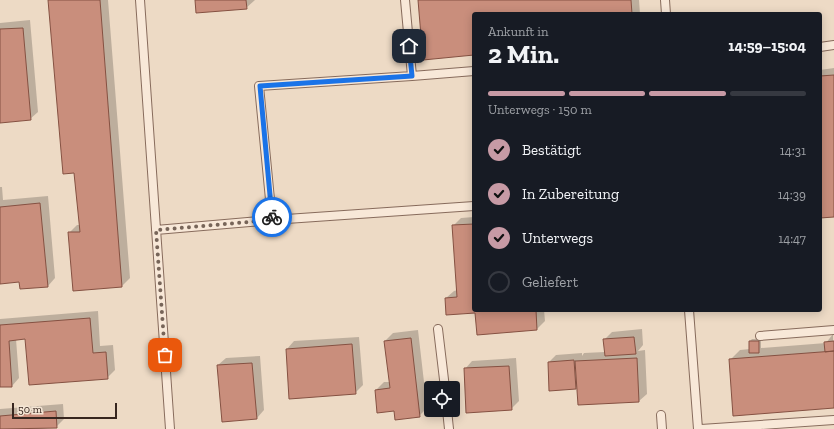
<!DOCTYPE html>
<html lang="de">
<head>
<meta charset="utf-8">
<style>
  :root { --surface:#171b24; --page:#20242c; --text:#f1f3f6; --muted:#9ea1a6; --line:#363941; --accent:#c79aa5 }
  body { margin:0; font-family:"Zilla Slab",serif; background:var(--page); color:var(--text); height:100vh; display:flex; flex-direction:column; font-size:15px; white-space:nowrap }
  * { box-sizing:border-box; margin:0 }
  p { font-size:13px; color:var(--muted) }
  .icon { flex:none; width:22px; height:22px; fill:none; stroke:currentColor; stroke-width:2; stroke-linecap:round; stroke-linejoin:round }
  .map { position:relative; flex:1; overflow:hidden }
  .drawer { position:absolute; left:472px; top:12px; width:350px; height:300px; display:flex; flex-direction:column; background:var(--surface); border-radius:4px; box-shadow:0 2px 10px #0003 }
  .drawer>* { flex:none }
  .controls { position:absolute; left:424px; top:381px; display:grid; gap:8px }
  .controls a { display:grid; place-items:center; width:36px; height:36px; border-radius:4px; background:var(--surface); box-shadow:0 2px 10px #0003; font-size:20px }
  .scale { position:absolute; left:12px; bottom:10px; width:105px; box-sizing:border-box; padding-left:4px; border:2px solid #37261f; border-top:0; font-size:11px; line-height:14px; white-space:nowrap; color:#37261f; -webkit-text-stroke:3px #f4e5d4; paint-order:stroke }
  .pin { position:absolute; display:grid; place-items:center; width:34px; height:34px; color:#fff; margin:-17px; border-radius:8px; box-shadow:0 2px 6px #0006 }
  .courier { position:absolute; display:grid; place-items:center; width:40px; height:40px; margin:-20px; border:3px solid #1a73e8; border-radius:50%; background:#fff; color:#222; box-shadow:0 1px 5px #0007 }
  .headline em { font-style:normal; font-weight:700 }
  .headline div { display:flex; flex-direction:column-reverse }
  .headline { display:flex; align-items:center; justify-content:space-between; height:68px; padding:0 16px }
  h1 { font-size:26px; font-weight:700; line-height:30px }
  .bar { display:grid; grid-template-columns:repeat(4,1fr); gap:6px 4px; align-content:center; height:48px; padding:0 16px }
  .bar i { height:5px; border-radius:3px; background:var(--line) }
  .bar .on { background:var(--accent) }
  .bar p { grid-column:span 4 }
  ol { padding:0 16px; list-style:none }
  li { display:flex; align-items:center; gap:12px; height:44px }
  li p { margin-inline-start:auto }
  li .icon { padding:4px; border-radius:50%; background:var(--accent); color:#111; stroke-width:4 }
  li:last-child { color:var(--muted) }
  li i { width:22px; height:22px; border:2px solid var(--line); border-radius:50% }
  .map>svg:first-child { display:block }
  .shadow { fill:#0003 }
  .building { fill:#c98e7c; stroke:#855142 }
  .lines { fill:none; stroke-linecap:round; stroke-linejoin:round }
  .lane-casing { stroke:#876b5c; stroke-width:10 }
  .lane { stroke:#f8e8d8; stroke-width:8 }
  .done { stroke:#776559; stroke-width:4; stroke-dasharray:0 7.2 }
  .route { stroke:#1a73e8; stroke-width:5 }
</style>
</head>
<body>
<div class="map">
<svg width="834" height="429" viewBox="0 0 834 429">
  <rect width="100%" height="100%" fill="#eddac5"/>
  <path class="shadow" d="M49 0H108L130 278 122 286 74 290 69 233 77 225H80L74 172Z
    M196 0H255L246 8Z
    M419 0H639L640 14H474V54Z
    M30 20 38 112 30 119 0 122V23Z
    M834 68V216L820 217V70Z
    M0 187H2L3 200 48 196 55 278 48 286 20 281 0 283Z
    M474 217V310H544L545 321 537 329 476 312 446 298 454 291 458 290 453 226 461 218Z
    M98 311 100 346 113 345 115 370 107 378 26 338 16 339 19 378 12 386H0V319Z
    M642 329 643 345 638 351 645 350 647 394 639 401 578 386 575 388 549 362 556 355 582 353V356L584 353 605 352 604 340 612 332Z
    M418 330 427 408 419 416 395 410 376 390 384 382H390L385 341 393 333Z
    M833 334 834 407 730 360 740 350 750 349V341L752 339H761V348L826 343Z
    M359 337 363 385 355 393 287 349 294 341Z
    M260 356 264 410 257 418 218 365 226 358Z
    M516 358 519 401 511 409 465 369 472 361Z
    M63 404 64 419 56 427 39 429H0V409Z"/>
  <path class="building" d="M48 0H100L122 287 73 291 68 232H80L74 173 63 174Z
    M195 0H246L247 9 196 13Z
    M418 0H631L632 14H474V55L423 60Z
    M23 28 31 120 0 123V29Z
    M834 75V217L820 218V76Z
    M40 203 48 287 20 289 19 282 0 284V207Z
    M474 224V310H536L537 330 477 335 475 313 446 315 445 298 457 297 452 225Z
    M90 318 93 353 106 352 108 379 29 385 25 339 9 341 12 387H0V325Z
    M634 337 636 354 605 356 603 339Z
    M411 338 420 417 395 420 394 411 377 413 375 390 390 388 384 341Z
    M749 341H759V353H749Z
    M834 341V351L825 352 824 342Z
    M352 344 356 394 289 399 286 349Z
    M834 351V408L733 416 729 359Z
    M637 358 639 402 578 405 575 361Z
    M574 360 576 389 549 391 548 362Z
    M252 363 257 419 222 422 217 365Z
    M509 366 512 410 466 413 464 368Z
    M56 411 57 428 0 429V416Z"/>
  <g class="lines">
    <g class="lane-casing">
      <path id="lane" d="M140 0 170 429
        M405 0 412 76 474 71
        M665 0 666 14
        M820 47 834 45
        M272 220 474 206
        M156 230 272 220 259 86 412 76
        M689 310 698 429
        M438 329 445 388
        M760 336 834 330
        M447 410 449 429
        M661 415 662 429
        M701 429 834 420"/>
    </g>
    <use href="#lane" class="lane"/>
  </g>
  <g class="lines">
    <path class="done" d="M165 355 156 230 272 220V217"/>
    <path class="route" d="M272 217 260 86 412 76 409 46"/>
  </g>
</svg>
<div class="controls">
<a><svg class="icon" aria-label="locate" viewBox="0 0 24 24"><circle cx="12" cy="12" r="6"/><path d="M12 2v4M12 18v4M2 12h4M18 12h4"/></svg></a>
</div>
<div class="scale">50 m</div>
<div class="pin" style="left:165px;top:355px;background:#ea580c"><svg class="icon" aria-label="bag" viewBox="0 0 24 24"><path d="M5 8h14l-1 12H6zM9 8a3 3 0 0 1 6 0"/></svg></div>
<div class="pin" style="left:409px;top:46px;background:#1f2937"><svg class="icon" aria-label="home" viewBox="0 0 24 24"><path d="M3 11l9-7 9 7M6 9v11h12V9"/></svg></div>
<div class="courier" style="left:272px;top:217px"><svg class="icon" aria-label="bike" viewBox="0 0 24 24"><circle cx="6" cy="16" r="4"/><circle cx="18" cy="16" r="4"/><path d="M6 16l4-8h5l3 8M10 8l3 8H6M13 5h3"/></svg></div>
<section class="drawer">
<div class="headline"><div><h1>2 Min.</h1><p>Ankunft in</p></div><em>14:59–15:04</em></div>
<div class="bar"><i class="on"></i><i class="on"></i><i class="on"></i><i></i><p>Unterwegs · 150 m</p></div>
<ol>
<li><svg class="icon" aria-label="check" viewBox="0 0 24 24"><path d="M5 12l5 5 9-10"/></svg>Bestätigt<p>14:31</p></li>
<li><svg class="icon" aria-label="check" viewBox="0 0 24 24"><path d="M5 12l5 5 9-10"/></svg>In Zubereitung<p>14:39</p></li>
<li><svg class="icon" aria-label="check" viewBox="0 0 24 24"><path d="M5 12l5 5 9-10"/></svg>Unterwegs<p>14:47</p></li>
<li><i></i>Geliefert</li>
</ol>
</section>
</div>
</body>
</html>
